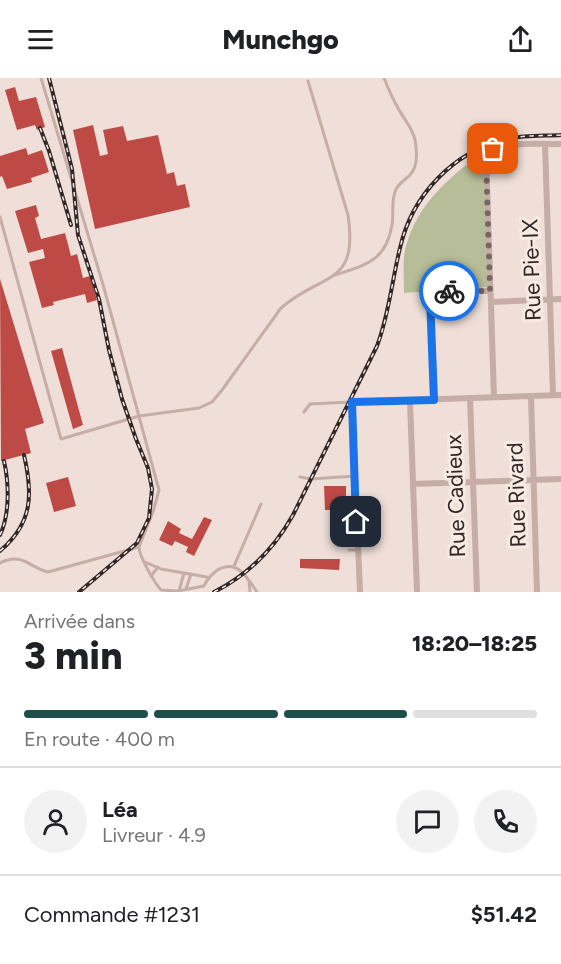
<!DOCTYPE html>
<html lang="fr">
<head>
<meta charset="utf-8">
<style>
  :root { --surface:#fff; --page:#f2f2f2; --text:#202124; --muted:#757577; --line:#e0e0e0; --accent:#1e5049 }
  body { margin:0; font-family:Figtree,sans-serif; background:var(--page); color:var(--text); height:100vh; display:flex; flex-direction:column; font-size:22px; white-space:nowrap }
  * { box-sizing:border-box; margin:0 }
  p { font-size:20px; color:var(--muted) }
  .icon { flex:none; width:33px; height:33px; fill:none; stroke:currentColor; stroke-width:2; stroke-linecap:round; stroke-linejoin:round }
  .map { position:relative; height:514px; overflow:hidden }
  .sheet { display:flex; flex-direction:column; background:var(--surface); flex:1 }
  .sheet>* { flex:none }
  .pin { position:absolute; display:grid; place-items:center; width:51px; height:51px; color:#fff; margin:-26px; border-radius:12px; box-shadow:0 3px 9px #0006 }
  .courier { position:absolute; display:grid; place-items:center; width:60px; height:60px; margin:-30px; border:4px solid #1a73e8; border-radius:50%; background:#fff; color:#222; box-shadow:0 2px 8px #0007 }
  .headline em { font-style:normal; font-weight:800 }
  .headline div { display:flex; flex-direction:column-reverse }
  .headline { display:flex; align-items:center; justify-content:space-between; height:102px; padding:0 24px }
  h1 { font-size:39px; font-weight:800; line-height:45px }
  .bar { display:grid; grid-template-columns:repeat(4,1fr); gap:9px 6px; align-content:center; height:72px; padding:0 24px }
  .bar i { height:8px; border-radius:4px; background:var(--line) }
  .bar .current { background:var(--accent) }
  .bar p { grid-column:span 4 }
  .line { display:flex; align-items:center; gap:15px; padding:0 24px; border-top:2px solid var(--line) }
  .line div { flex:1 }
  .round { display:grid; place-items:center; flex:none; width:63px; height:63px; border-radius:32px; background:var(--page) }
  header { display:flex; justify-content:space-between; align-items:center; height:78px; padding:0 24px; background:var(--surface); font-size:27px; font-weight:800 }
  .map>svg:first-child { display:block }
  .green { fill:#b8bd99 }
  .building { fill:#be4a46 }
  .lines { fill:none; stroke-linecap:round; stroke-linejoin:round }
  .lane { stroke:#c6ada5; stroke-width:3 }
  .street { stroke:#c6ada5; stroke-width:6 }
  .rail-casing { stroke:#322726; stroke-width:4 }
  .rail { stroke:#f7eae3; stroke-width:1.5; stroke-dasharray:4.5; stroke-linecap:butt }
  .done { stroke:#746764; stroke-width:6; stroke-dasharray:0 10.8 }
  .route { stroke:#1a73e8; stroke-width:8 }
  .labels { text-anchor:middle; stroke-width:6; stroke-linejoin:round; paint-order:stroke }
  .street-label { font-size:22px; fill:#322726; stroke:#f7eae3 }
</style>
</head>
<body>
<header><svg class="icon" aria-label="menu" viewBox="0 0 24 24"><path d="M4 6h16M4 12h16M4 18h16"/></svg>Munchgo<svg class="icon" aria-label="share" viewBox="0 0 24 24"><path d="M12 15V3M7 8l5-5 5 5M5 13v7h14v-7"/></svg></header>
<div class="map">
<svg width="561" height="514" viewBox="0 0 561 514">
  <rect width="100%" height="100%" fill="#efdfd8"/>
  <path class="green" d="M484 74 490 209 404 215C404 203 403 189 404 178 412 131 447 100 484 74Z"/>
  <path class="building" d="M15 9 19 23 36 19 45 49 37 52 35 47 17 52 5 12Z
    M93 47 100 78 108 76 103 52 123 48 127 63 158 57 167 96 174 94 177 108 185 106 190 129 95 151 73 52Z
    M26 70 28 77 42 72 49 94 31 100 32 104 7 111 2 98 0 99V78Z
    M36 127 39 138 35 140 41 161 65 155 71 178 77 176 83 200 90 198 97 222 87 225 85 216 53 224 54 227 42 230 29 184 45 180 43 171 28 175 15 133Z
    M0 201 44 345 25 351 31 375 1 383Z
    M62 270 83 347 73 351 51 273Z
    M68 399 76 428 54 434 46 405Z
    M324 408H346V432H325Z
    M204 439 212 442 194 478 186 474 188 469 175 463 172 468 159 462 168 443 181 451 179 455 192 461Z
    M300 481H340L339 492 300 490Z"/>
  <g class="lines">
    <path class="lane" d="M41 0 104 210 159 412 153 434 139 469C139 478 154 504 161 512L178 513 204 508C207 501 210 498 216 493 237 480 246 498 257 514
      M0 139 61 361 139 338 199 330 212 324 222 312 281 230C322 194 359 209 348 137L308 3
      M335 197C366 187 386 183 392 147 394 136 391 125 395 114 397 106 404 103 410 97 418 89 417 73 415 62 413 50 403 40 398 30 392 20 388 10 384 0
      M304 334 310 326 351 324
      M300 399 311 401 355 398
      M349 444H356
      M349 458 357 457
      M349 472H357
      M145 484 161 491 207 499
      M0 485C23 474 28 489 48 494L139 469
      M234 488 261 426
      M151 498 158 489
      M249 504 250 514
      M186 511 191 496
      M179 513 184 495"/>
    <path class="street" d="M545 66 553 317
      M491 224 561 221
      M531 318 537 514
      M494 319 486 77C499 63 542 66 561 66
      M470 320 477 514
      M434 322 431 217 435 213H490
      M410 323 417 514
      M413 406 561 401
      M360 514 352 324 561 317"/>
    <g class="rail-casing">
      <path id="rail" d="M49 0 72 91 78 157 99 221 109 272 122 321 136 361 148 390 152 411 149 440 137 465 79 514
        M40 50 49 73 71 147
        M0 457C10 436 9 405 4 383
        M0 473C33 445 33 416 24 377
        M214 514C248 497 274 471 293 437L377 268C389 237 392 202 400 170 412 117 453 74 506 61 524 57 543 58 561 57"/>
    </g>
    <use href="#rail" class="rail"/>
  </g>
  <g class="lines">
    <path class="done" d="M449 213H490L486 80 488 75 493 71"/>
    <path class="route" d="M356 444 352 324 434 322 430 220 433 214 449 213"/>
  </g>
  <g class="labels">
    <g class="street-label">
      <text transform="translate(531 192) rotate(-92)" y="8">Rue Pie-IX</text>
      <text transform="translate(516 417) rotate(-92)" y="8">Rue Rivard</text>
      <text transform="translate(455 418) rotate(-92)" y="8">Rue Cadieux</text>
    </g>
  </g>
</svg>
<div class="pin" style="left:493px;top:71px;background:#ea580c"><svg class="icon" aria-label="bag" viewBox="0 0 24 24"><path d="M5 8h14l-1 12H6zM9 8a3 3 0 0 1 6 0"/></svg></div>
<div class="pin" style="left:356px;top:444px;background:#1f2937"><svg class="icon" aria-label="home" viewBox="0 0 24 24"><path d="M3 11l9-7 9 7M6 9v11h12V9"/></svg></div>
<div class="courier" style="left:449px;top:213px"><svg class="icon" aria-label="bike" viewBox="0 0 24 24"><circle cx="6" cy="16" r="4"/><circle cx="18" cy="16" r="4"/><path d="M6 16l4-8h5l3 8M10 8l3 8H6M13 5h3"/></svg></div>
</div>
<section class="sheet">
<div class="headline"><div><h1>3 min</h1><p>Arrivée dans</p></div><em>18:20–18:25</em></div>
<div class="bar"><i class="current"></i><i class="current"></i><i class="current"></i><i></i><p>En route · 400 m</p></div>
<div class="line" style="height:108px"><a class="round"><svg class="icon" aria-label="person" viewBox="0 0 24 24"><circle cx="12" cy="8" r="4"/><path d="M4 21q1-7 8-7t8 7"/></svg></a><div><b>Léa</b><p>Livreur · 4.9</p></div><a class="round"><svg class="icon" aria-label="chat" viewBox="0 0 24 24"><path d="M4 5h16v11H9l-5 4z"/></svg></a><a class="round"><svg class="icon" aria-label="phone" viewBox="0 0 24 24"><path d="M5 4h4l2 5-3 2q2 4 5 5l2-3 5 2v4C11 20 4 13 5 4z"/></svg></a></div>
<div class="line" style="height:78px"><div>Commande #1231</div><b>$51.42</b></div>
</section>
</body>
</html>
